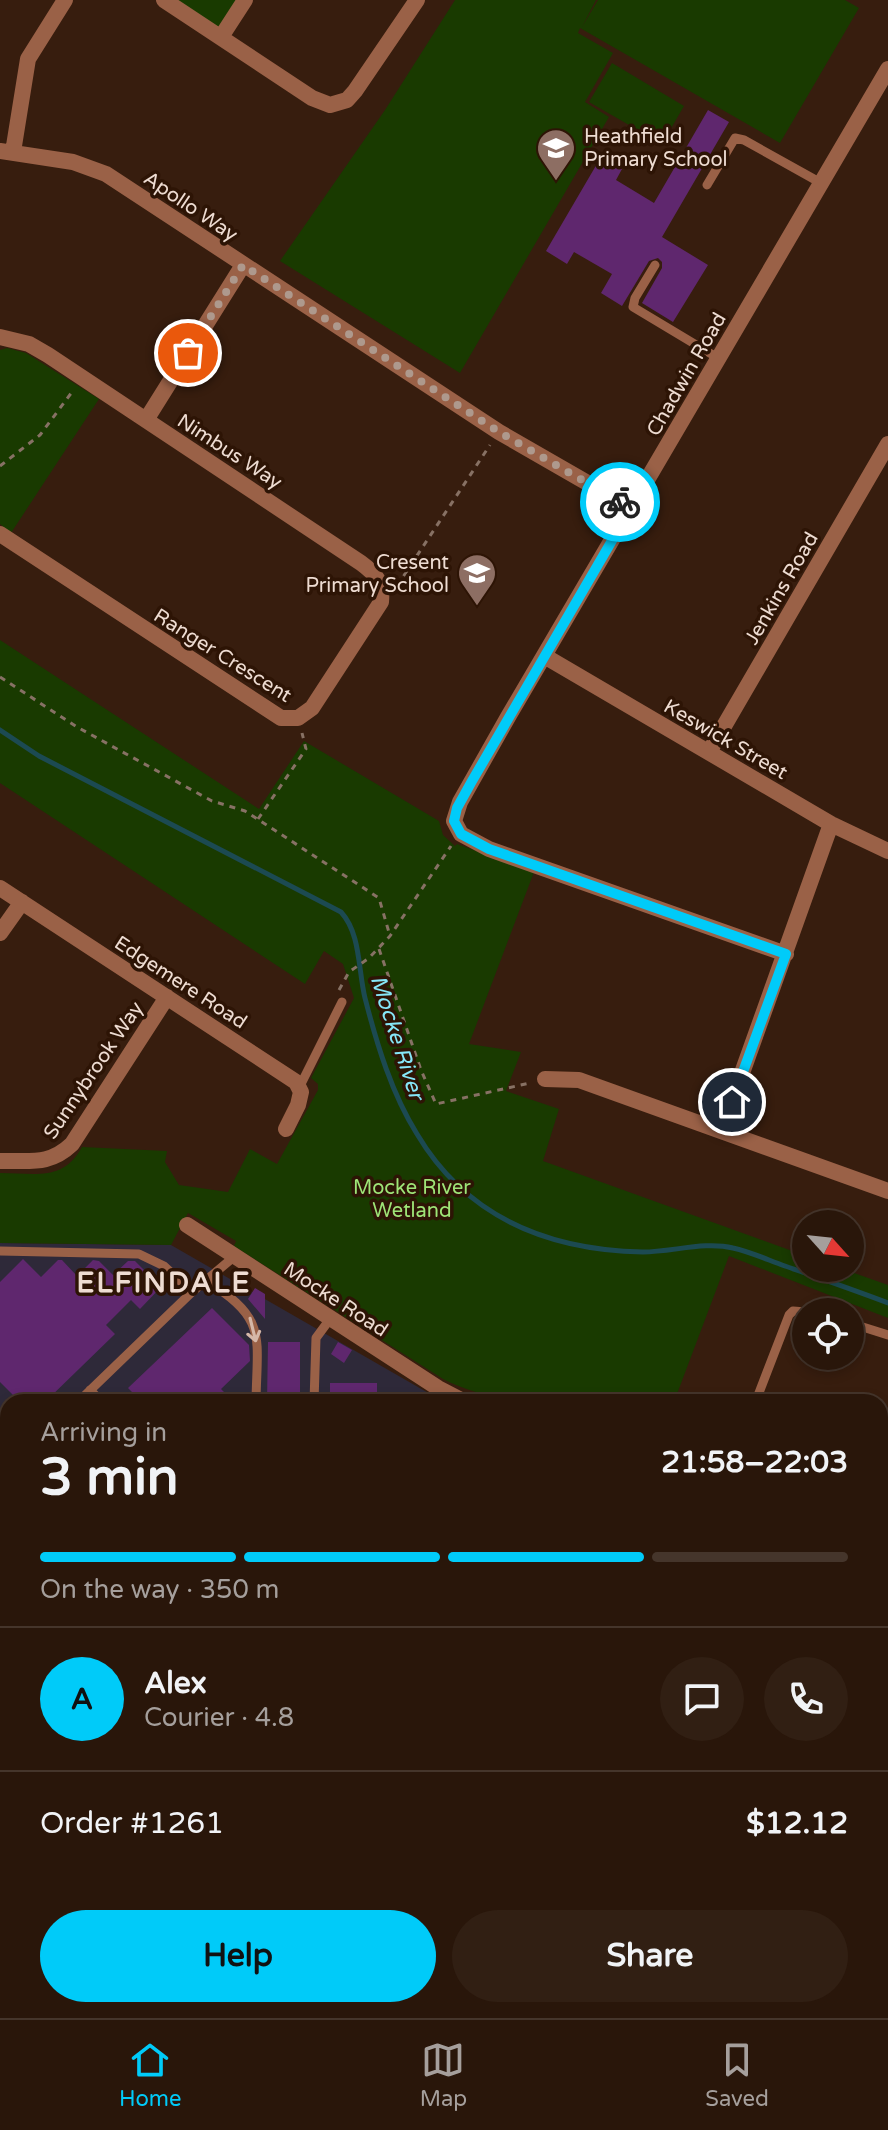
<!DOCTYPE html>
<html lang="en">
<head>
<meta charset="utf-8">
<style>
  :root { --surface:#29160a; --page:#311f13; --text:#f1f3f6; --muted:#a59f9c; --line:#45352b; --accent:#00cbf9 }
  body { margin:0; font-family:"Varela Round",sans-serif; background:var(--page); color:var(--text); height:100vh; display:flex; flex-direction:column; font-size:30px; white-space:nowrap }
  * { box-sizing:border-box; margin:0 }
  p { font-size:26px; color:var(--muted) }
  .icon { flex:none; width:44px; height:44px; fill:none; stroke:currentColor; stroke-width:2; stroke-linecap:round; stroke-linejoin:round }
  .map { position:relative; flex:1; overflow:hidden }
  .drawer { position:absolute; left:0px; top:1394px; width:888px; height:624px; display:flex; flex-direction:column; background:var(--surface); border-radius:24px 24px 0 0; box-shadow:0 4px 12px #0003,0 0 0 2px var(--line) }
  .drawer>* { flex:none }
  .needle { width:52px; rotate:117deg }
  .buttons { position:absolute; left:792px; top:1210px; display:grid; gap:16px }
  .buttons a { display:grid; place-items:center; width:72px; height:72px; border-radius:50%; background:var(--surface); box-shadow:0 4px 12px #0003,0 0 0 2px var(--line); font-size:40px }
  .pin { position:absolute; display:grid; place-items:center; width:68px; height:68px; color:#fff; margin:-34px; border:4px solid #fff; border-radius:50%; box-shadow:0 2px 8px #0007 }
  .courier { position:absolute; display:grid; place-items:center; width:80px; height:80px; margin:-40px; border:6px solid #00cbf9; border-radius:50%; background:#fff; color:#222; box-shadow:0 2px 10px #0007 }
  .headline em { font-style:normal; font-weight:800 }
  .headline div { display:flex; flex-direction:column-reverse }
  .headline { display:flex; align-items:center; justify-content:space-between; height:136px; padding:0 40px }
  h1 { font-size:52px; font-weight:800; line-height:60px }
  .bar { display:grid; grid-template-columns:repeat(4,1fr); gap:12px 8px; align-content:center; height:96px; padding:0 40px }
  .bar i { height:10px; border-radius:6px; background:var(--line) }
  .bar .on { background:var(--accent) }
  .bar p { grid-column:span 4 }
  .line { display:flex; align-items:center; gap:20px; padding:0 40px; border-top:2px solid var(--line) }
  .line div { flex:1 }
  .round { display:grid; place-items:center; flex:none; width:84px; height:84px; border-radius:42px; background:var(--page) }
  .button { display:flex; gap:16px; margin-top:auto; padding:16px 40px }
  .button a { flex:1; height:92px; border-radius:48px; background:var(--accent); color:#111; font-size:32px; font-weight:800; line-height:92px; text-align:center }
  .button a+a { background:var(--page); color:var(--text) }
  .dock { display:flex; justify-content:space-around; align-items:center; height:112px; border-top:2px solid var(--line); background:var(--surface); font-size:22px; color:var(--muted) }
  .dock a { display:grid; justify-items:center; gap:4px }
  .dock .on { color:var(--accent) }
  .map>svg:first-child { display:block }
  .industrial { fill:#2e2939 }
  .green { fill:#193a00 }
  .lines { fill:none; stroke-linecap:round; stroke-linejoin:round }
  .stream { stroke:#1c4a52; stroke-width:5 }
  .building { fill:#5f276e }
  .path { stroke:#877164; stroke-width:3; stroke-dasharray:6 6; stroke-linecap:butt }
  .lane { stroke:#9a6147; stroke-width:9 }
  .street { stroke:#9a6147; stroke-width:16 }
  .oneway { stroke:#d5b7a8 }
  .done { stroke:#ae998d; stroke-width:8; stroke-dasharray:0 14.4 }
  .route { stroke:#00cbf9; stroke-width:10 }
  .labels { text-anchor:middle; stroke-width:7; stroke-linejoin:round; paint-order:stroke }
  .poi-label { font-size:20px; fill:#eedcd2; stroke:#2d1405; text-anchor:start }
  .street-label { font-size:20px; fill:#eedcd2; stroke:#2d1405 }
  .park-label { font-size:20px; fill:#9ee477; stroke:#2d1405 }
  .water-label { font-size:22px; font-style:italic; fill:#86e7f8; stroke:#2d1405 }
  .district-label { font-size:28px; font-weight:bold; letter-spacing:2px; fill:#eedcd2; stroke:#2d1405 }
</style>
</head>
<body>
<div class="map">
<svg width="888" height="2018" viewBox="0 0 888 2018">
  <rect width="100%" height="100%" fill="#371d0e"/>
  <path class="industrial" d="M0 1243 171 1245 444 1402H8V2010H880V1484L888 1487V2018H0Z"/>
  <path class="green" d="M164 0H245L221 37Z
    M455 0H596L582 27 598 0H845L859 8 780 143 580 28 578 33 613 53 585 102 609 117 460 373 280 261 385 110Z
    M612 63 684 106 662 144 589 102Z
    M7 348 26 353 99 399 11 533 0 524V350Z
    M0 640 259 809 304 741 439 821 443 835 455 846 457 844 534 872 469 1044 521 1052 506 1091 559 1109 543 1161 806 1256V1268H840L888 1285V1318L729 1256 674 1402C602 1402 508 1413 443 1379L234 1246 236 1241 188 1213 171 1245 0 1243V1173C35 1173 63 1182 82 1147L167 1151 165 1162 179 1185 228 1192 250 1149 277 1164 318 1090V1084L311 1078 354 998 343 964 324 951 305 984 0 783Z"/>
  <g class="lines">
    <path class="stream" d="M0 730 39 756 341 912C361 934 358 970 365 998 377 1045 392 1094 417 1134 467 1218 548 1250 643 1252 672 1252 705 1241 733 1248 751 1252 768 1260 785 1266 819 1278 854 1290 888 1303"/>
  </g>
  <path class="building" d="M708 110 729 122 662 237 708 265 673 322 642 303 662 268V262L658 258 649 261 622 306 601 293 612 274 574 252 567 264 546 251 601 157 622 169 616 180 654 203Z
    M23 1259 41 1277 58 1260H62L77 1276 93 1260 99 1261 113 1275 128 1261H135L161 1287 140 1309 131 1300 106 1325 115 1334 45 1402H38L31 1395 24 1402H20L0 1382V1282Z
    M255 1288 265 1294V1319L248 1299Z
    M212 1308 249 1345 250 1361 221 1389 234 1402H142L128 1388Z
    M268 1342H300V1402H267Z
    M338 1342 352 1350 344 1363 331 1354Z
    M330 1383H377V1402H330Z"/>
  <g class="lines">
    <path class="path" d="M0 466 40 435 72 392
      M397 586 490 445
      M0 677 77 727 212 801 245 811 379 898 390 936
      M258 819 306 749 302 733
      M379 949 421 1070 436 1104 530 1083
      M339 990 349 972 369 958 390 936 451 846"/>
    <path class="lane" d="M707 185 735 138 744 140 821 183
      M655 265 635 298 633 307 718 358
      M300 1086 342 1002
      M0 1251 139 1254 164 1266 192 1292
      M205 1280C268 1319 257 1335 256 1402
      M850 1323 888 1335
      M90 1390 102 1402
      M757 1398 789 1315 793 1311 806 1312
      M78 1402 192 1292 235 1256
      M314 1402 316 1338 330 1319
      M428 1402 438 1388
      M0 1413 8 1421
      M0 1491H8
      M880 1502 888 1505
      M0 1610H8
      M0 1741H8
      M0 1826 8 1822
      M193 2010V2018
      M240 2018V2010"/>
    <path class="street" d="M164 0 312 98 330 105 347 100 355 91 417 0
      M221 37 245 0
      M0 151 73 162 106 174 499 432 631 508
      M13 152 28 59 65 0
      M0 337 29 344 48 355 361 563C376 574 383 582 381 602L312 708 298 718H281L0 534
      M146 420 243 265
      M546 657 831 824 888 851
      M709 752 888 444
      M0 888 296 1082 301 1092 298 1105 286 1129
      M0 933 22 902
      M786 954 489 849 461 834 454 821 460 802 508 717 888 69
      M545 1079 579 1080 888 1191
      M722 1129 831 824
      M0 1161C30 1160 49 1166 72 1144L167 997
      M187 1225 438 1388 465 1402
      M880 1466 888 1469
      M617 2018V2010"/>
  </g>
  <defs><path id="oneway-shaft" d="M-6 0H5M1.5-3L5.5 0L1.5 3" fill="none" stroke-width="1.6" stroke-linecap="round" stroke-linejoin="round" transform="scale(2)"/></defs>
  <use class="oneway" href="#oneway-shaft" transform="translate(253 1330) rotate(76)"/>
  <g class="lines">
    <path class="done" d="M188 353 243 265 499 432 620 502"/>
    <path class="route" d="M620 502 631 508 472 781 457 808 454 821 461 834 489 849 786 954 732 1102"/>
  </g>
  <defs>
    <g id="school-pin" transform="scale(2)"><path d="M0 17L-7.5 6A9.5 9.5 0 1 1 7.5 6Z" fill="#8d6e63" stroke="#2d1405"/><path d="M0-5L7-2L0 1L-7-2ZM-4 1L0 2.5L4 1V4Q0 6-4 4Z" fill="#fff"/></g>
  </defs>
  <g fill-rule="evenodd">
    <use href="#school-pin" x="556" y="148"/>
    <use href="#school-pin" x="477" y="573"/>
  </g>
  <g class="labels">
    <g class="poi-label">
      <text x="584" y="143">Heathfield<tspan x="584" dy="23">Primary School</tspan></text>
      <text x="449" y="569" text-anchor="end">Cresent<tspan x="449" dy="23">Primary School</tspan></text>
    </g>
    <g class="street-label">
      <text transform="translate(191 206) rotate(34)" y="7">Apollo Way</text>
      <text transform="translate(686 374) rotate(-60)" y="7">Chadwin Road</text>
      <text transform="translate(230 451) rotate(33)" y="7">Nimbus Way</text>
      <text transform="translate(781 588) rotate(-60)" y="7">Jenkins Road</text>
      <text transform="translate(223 655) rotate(32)" y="7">Ranger Crescent</text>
      <text transform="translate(726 739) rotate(30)" y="7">Keswick Street</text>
      <text transform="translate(181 982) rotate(33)" y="7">Edgemere Road</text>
      <text transform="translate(93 1070) rotate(-56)" y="7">Sunnybrook Way</text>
      <text transform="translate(336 1299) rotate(33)" y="7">Mocke Road</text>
    </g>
    <g class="park-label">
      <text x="412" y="1194">Mocke River<tspan x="412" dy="23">Wetland</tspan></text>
    </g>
    <g class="water-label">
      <text transform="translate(398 1037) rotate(72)" y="8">Mocke River</text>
    </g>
    <g class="district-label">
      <text x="164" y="1292">ELFINDALE</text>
    </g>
  </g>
</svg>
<div class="buttons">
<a><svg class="needle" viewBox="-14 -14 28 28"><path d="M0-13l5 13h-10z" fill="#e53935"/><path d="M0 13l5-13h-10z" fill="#a59f9c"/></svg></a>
<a><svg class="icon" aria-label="locate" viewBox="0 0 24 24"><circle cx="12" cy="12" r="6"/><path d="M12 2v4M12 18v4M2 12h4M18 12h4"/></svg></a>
</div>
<div class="pin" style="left:188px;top:353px;background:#ea580c"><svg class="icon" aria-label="bag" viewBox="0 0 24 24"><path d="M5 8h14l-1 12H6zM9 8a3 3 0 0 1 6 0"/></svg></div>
<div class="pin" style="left:732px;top:1102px;background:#1f2937"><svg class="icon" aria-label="home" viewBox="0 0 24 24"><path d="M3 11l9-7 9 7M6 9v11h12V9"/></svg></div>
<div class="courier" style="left:620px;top:502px"><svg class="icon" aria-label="bike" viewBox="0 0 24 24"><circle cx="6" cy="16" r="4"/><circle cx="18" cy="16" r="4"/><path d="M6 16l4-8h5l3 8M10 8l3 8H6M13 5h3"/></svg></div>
<section class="drawer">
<div class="headline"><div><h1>3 min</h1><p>Arriving in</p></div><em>21:58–22:03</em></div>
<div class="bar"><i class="on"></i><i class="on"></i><i class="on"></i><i></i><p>On the way · 350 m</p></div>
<div class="line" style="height:144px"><b class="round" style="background:var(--accent);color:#111">A</b><div><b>Alex</b><p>Courier · 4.8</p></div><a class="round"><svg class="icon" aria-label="chat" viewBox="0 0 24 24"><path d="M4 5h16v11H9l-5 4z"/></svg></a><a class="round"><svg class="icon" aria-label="phone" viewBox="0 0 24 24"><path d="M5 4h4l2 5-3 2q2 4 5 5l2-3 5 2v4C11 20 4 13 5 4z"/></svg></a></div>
<div class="line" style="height:104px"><div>Order #1261</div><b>$12.12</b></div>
<div class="button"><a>Help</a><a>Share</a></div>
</section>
</div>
<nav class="dock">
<a class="on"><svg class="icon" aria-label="home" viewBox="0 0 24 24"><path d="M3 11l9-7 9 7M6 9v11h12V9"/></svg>Home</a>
<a><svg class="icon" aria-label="map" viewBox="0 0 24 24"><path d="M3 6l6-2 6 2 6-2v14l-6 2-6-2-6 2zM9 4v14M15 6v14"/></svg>Map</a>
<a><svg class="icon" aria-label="saved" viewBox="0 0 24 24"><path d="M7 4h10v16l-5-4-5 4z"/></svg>Saved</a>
</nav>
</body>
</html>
